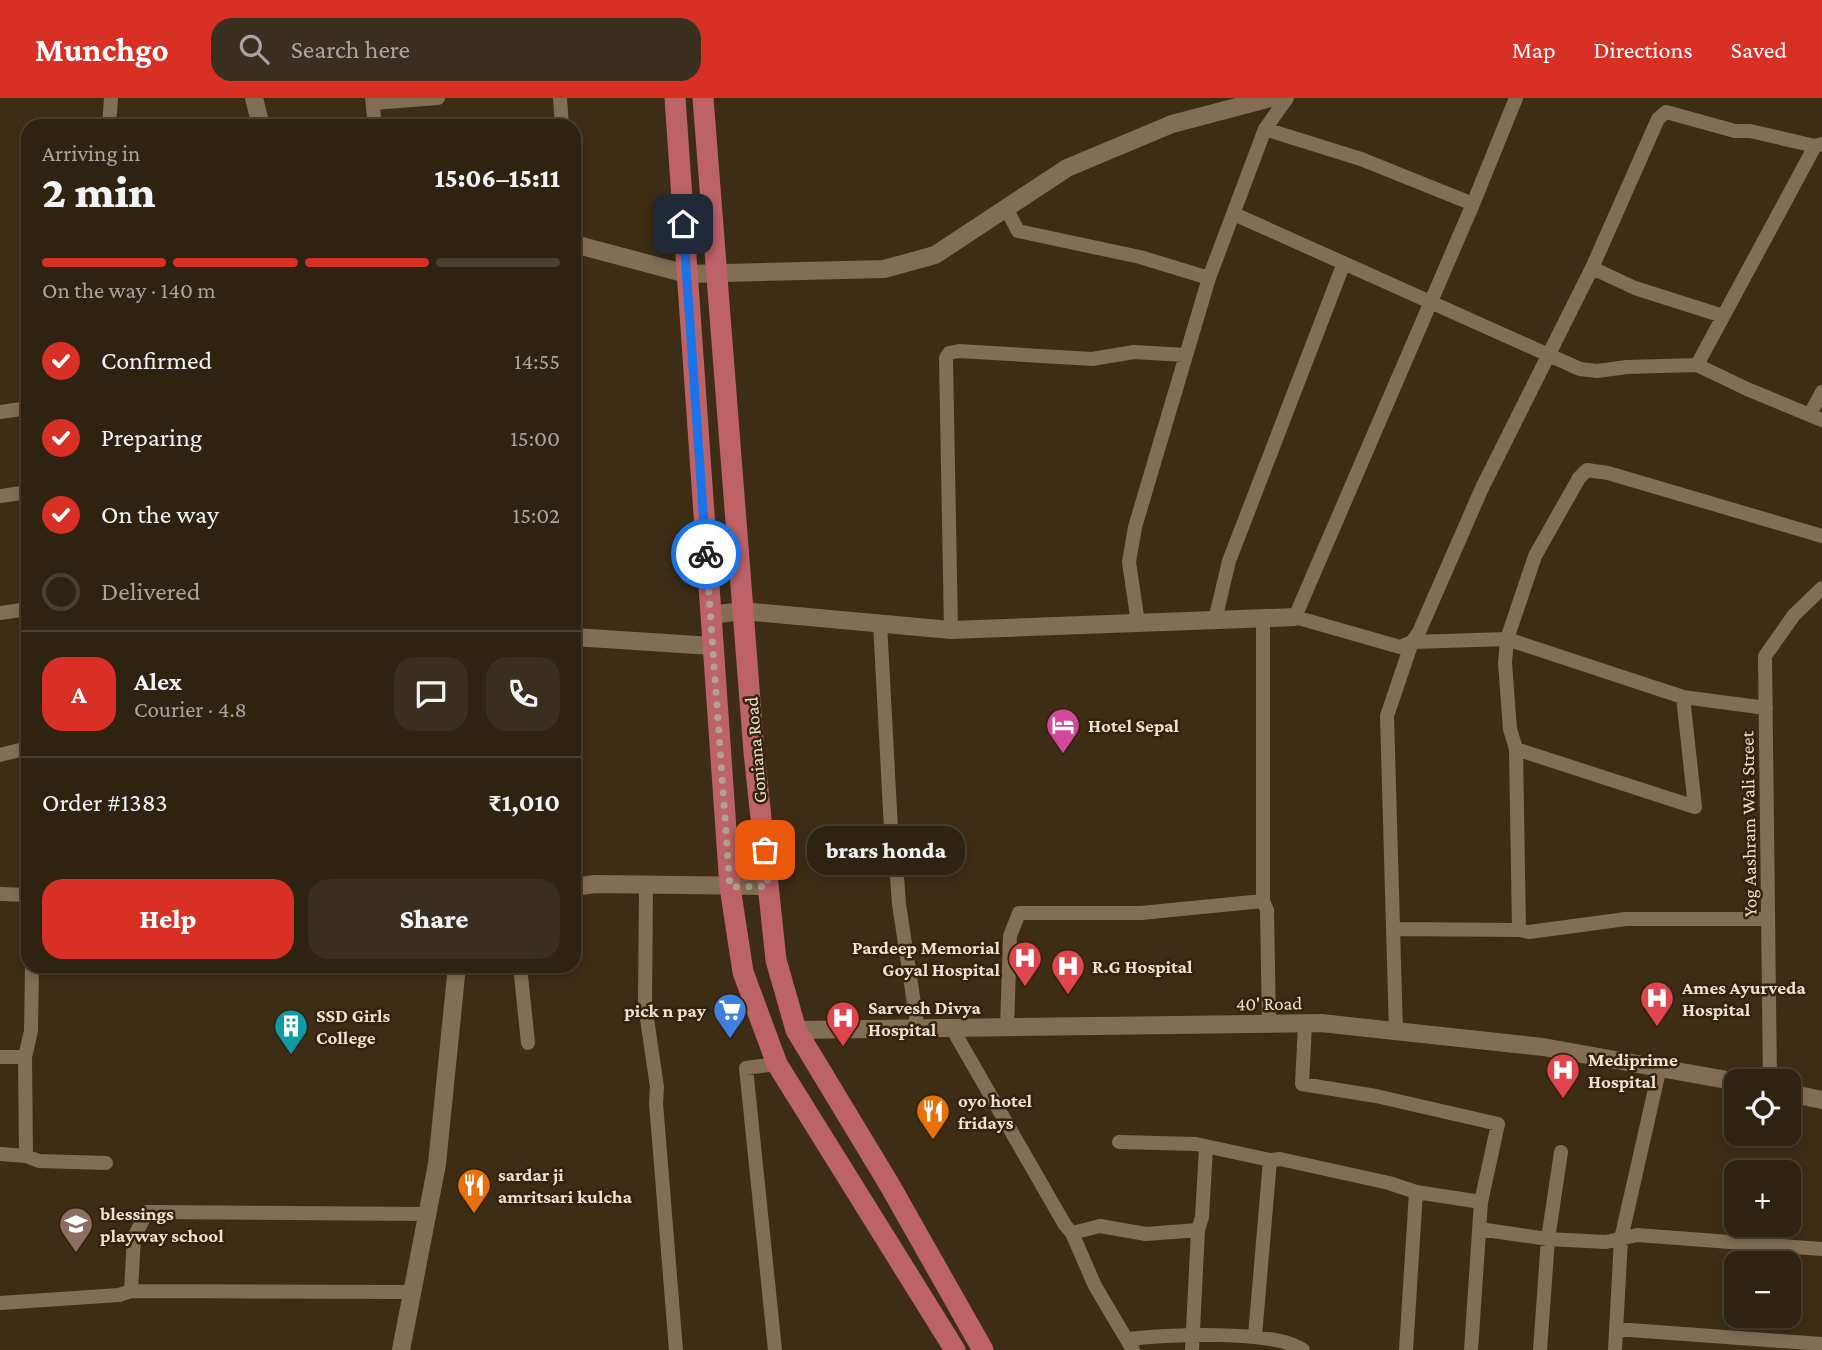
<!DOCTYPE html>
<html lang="en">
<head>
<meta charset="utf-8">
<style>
  :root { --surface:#2e2210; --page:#3a2f1e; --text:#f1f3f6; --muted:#a7a49f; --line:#493f30; --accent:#d93025 }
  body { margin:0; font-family:"Crimson Pro",serif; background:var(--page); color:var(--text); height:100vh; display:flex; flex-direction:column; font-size:26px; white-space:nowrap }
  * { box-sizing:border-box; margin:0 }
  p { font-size:23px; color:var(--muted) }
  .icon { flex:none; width:38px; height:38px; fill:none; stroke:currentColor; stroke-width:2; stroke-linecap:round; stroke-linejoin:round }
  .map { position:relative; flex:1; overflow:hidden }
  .side { position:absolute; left:21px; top:21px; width:560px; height:854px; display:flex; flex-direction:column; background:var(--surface); border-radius:21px; box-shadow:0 4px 10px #0003,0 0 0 2px var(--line) }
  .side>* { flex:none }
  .controls { position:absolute; left:1724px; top:971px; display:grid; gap:14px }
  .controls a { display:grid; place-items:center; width:77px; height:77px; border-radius:14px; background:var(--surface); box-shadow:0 4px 10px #0003,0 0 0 2px var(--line); font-size:35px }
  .pin { position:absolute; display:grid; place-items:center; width:60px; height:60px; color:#fff; margin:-30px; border-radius:14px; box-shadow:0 4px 10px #0006 }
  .courier { position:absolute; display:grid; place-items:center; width:70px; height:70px; margin:-35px; border:5px solid #1a73e8; border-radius:50%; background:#fff; color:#222; box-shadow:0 2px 9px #0007 }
  .bubble { position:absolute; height:49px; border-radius:21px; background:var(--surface); box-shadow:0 4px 10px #0003,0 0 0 2px var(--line); font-size:23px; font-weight:800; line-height:49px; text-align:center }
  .overview em { font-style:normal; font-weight:800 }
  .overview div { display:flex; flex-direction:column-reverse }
  .overview { display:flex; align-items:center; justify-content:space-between; height:119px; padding:0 21px }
  h1 { font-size:46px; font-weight:800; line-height:52px }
  .bar { display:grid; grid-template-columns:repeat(4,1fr); gap:10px 7px; align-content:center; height:84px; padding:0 21px }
  .bar i { height:9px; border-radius:5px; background:var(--line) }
  .bar .selected { background:var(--accent) }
  .bar p { grid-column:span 4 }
  .line { display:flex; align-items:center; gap:18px; padding:0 21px; border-top:2px solid var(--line) }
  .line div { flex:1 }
  .round { display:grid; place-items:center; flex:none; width:74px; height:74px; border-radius:21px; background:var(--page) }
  ol { padding:0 21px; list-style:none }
  li { display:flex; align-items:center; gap:21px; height:77px }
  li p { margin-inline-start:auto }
  li .icon { padding:7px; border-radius:50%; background:var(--accent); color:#fff; stroke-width:4 }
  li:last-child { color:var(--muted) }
  li i { width:38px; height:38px; border:4px solid var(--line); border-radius:50% }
  .primary-button { display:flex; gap:14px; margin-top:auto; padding:14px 21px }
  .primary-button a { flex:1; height:80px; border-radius:21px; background:var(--accent); color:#fff; font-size:28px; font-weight:800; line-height:80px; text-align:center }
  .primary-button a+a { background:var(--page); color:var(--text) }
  header { display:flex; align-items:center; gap:42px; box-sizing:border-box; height:98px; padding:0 35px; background:var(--accent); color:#fff }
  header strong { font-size:33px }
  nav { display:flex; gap:38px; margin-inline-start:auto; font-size:24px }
  .search { width:490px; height:63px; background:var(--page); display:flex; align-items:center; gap:18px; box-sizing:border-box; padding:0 24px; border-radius:21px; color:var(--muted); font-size:26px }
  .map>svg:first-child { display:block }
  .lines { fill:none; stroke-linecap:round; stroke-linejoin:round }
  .minor { stroke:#816e54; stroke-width:14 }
  .tertiary { stroke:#816e54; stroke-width:18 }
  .primary { stroke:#bd6368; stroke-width:21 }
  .done { stroke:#afa290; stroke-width:7; stroke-dasharray:0 12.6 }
  .route { stroke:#1a73e8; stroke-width:9 }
  .labels { text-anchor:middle; stroke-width:5; stroke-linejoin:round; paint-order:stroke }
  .poi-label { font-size:19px; font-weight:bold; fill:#ece1d3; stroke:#33230b; text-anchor:start }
  .street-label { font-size:19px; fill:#ece1d3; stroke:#33230b }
</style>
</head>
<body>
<header>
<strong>Munchgo</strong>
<div class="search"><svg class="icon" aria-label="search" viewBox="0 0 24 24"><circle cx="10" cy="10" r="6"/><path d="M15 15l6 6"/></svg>Search here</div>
<nav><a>Map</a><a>Directions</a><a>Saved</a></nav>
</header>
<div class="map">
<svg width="1822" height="1252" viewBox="0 0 1822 1252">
  <rect width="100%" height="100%" fill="#3d2d15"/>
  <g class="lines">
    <path class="minor" d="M372 0 375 28
      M560 0 562 28
      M1516 0 1473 106 1295 519 1400 549 1412 544 1507 541 1683 599 1766 610
      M373 5 438 0
      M109 28 111 0
      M1265 31 1361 61 1473 106
      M1006 110 1018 133 1140 159 1209 180
      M1234 116 1580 271 1597 273 1627 269 1697 267 1747 291 1822 322
      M1592 170 1635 190 1723 218
      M1697 267 1815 48
      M0 314 28 310
      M1810 316 1822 294
      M0 398 28 394
      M0 515 28 511
      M1263 520V803L1267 812 1269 926
      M1215 522 1229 463 1344 165
      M880 525 891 731 894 738 899 806 918 932
      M1138 525 1129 464 1135 429 1209 180 1265 31 1287 0
      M951 532 946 260 949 255 959 253 1092 261 1134 254 1185 257
      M1516 651 1695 709 1683 599
      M0 657 28 650
      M646 787 645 907 657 989 656 1005 676 1252
      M0 796 28 797
      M1768 821H1626L1529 834 1519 832 1516 651 1510 631 1505 565 1507 541 1535 458 1579 380 1587 372 1608 375 1822 438
      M1393 831 1519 832
      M520 868 528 945
      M1305 926 1302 986 1376 998 1498 1026 1481 1104 1471 1252
      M1007 931 1010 838 1019 815H1141L1263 803
      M953 932 1065 1127 1072 1135 1095 1188 1133 1252
      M1396 934 1387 618 1412 544 1419 534 1482 390 1592 170 1658 21 1666 14 1735 33H1750L1815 48 1822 46
      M0 959H25
      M1770 984 1765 558 1794 517 1822 490
      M1119 1044 1196 1046 1270 1062 1280 1061 1389 1085 1416 1094 1481 1104
      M0 1056 26 1058 39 1063 106 1065
      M26 1058 25 959 31 933 32 868
      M1479 1131 1548 1141 1606 1144 1637 1137 1822 1151
      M1072 1135 1100 1128 1146 1136 1198 1132
      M131 1193 134 1139 147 1114 427 1116
      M0 1205 119 1197 131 1193 412 1194
      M1616 1231 1822 1246
      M1255 1238 1270 1062
      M1128 1241C1165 1237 1273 1231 1303 1252
      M775 1252 746 970 777 966
      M1192 1252 1198 1132 1202 1119 1206 1050
      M1406 1252 1416 1094
      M1540 1252 1548 1141 1561 1054
      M1615 1252 1621 1141 1660 969"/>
    <path class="tertiary" d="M254 0 261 28
      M574 146 687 176 884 171 935 157 1067 70 1172 26 1271 0
      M710 517 743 513 951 532 1295 519
      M574 539 712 548
      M574 789 595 786 768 788
      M796 932 1321 925 1543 949 1738 984
      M1788 995 1822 1002
      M401 1252 437 1066 457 868"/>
    <path class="primary" d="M675 0 730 789 743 874 777 966 955 1252
      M703 0 754 654 776 862 796 932 889 1086 983 1252"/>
  </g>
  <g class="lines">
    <path class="done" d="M706 456 730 789 768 788 765 752"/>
    <path class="route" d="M683 126 706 456"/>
  </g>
  <defs>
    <g id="hotel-pin" transform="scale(1.75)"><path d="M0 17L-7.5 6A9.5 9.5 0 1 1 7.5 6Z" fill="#d1479c" stroke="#33230b"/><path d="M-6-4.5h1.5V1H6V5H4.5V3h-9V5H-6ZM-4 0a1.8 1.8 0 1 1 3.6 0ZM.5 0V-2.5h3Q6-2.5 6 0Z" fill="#fff"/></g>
    <g id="hospital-pin" transform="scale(1.75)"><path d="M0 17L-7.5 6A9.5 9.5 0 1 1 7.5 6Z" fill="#e0444e" stroke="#33230b"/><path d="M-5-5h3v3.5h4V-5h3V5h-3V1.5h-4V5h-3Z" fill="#fff"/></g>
    <g id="supermarket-pin" transform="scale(1.75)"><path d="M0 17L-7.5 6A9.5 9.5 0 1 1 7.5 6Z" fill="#3f7fe0" stroke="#33230b"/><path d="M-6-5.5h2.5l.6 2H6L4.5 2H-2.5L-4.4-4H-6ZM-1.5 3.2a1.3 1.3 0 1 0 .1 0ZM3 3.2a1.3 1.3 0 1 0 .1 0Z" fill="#fff"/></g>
    <g id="building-pin" transform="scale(1.75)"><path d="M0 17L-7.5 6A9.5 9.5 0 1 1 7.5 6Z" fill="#0f9aa8" stroke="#33230b"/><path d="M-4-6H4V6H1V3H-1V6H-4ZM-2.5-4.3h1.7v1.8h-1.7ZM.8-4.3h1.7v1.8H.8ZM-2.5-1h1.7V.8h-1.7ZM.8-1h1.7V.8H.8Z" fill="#fff"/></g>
    <g id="restaurant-pin" transform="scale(1.75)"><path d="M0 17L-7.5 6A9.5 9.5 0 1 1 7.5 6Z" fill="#e8710a" stroke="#33230b"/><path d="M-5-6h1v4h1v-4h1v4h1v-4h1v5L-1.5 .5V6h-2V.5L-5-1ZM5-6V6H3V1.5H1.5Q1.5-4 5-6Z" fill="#fff"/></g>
    <g id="school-pin" transform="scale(1.75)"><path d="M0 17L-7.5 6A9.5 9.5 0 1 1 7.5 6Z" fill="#8d6e63" stroke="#33230b"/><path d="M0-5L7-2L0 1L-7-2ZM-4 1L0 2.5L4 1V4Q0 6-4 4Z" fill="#fff"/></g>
  </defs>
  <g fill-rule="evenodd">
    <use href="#hotel-pin" x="1063" y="627"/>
    <use href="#hospital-pin" x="1025" y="860"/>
    <use href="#hospital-pin" x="1068" y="868"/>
    <use href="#hospital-pin" x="1657" y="900"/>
    <use href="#supermarket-pin" x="730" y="912"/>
    <use href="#hospital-pin" x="843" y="920"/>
    <use href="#building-pin" x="291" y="928"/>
    <use href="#hospital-pin" x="1563" y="972"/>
    <use href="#restaurant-pin" x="933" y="1013"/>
    <use href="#restaurant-pin" x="474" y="1087"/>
    <use href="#school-pin" x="76" y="1126"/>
  </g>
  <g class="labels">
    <g class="poi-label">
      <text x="1088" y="634">Hotel Sepal</text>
      <text x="1000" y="856" text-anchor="end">Pardeep Memorial<tspan x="1000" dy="22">Goyal Hospital</tspan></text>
      <text x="1092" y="875">R.G Hospital</text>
      <text x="1682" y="896">Ames Ayurveda<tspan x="1682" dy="22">Hospital</tspan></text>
      <text x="868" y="916">Sarvesh Divya<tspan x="868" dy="22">Hospital</tspan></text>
      <text x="706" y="919" text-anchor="end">pick n pay</text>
      <text x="316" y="924">SSD Girls<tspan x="316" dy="22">College</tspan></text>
      <text x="1588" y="968">Mediprime<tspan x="1588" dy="22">Hospital</tspan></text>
      <text x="958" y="1009">oyo hotel<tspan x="958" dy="22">fridays</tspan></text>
      <text x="498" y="1083">sardar ji<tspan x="498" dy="22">amritsari kulcha</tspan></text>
      <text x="100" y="1122">blessings<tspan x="100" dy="22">playway school</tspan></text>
    </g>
    <g class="street-label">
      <text transform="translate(755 652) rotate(-95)" y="7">Goniana Road</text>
      <text transform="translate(1748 726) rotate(-91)" y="7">Yog Aashram Wali Street</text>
      <text transform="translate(1269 905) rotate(-1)" y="7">40' Road</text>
    </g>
  </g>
</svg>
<div class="controls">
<a><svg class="icon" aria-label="locate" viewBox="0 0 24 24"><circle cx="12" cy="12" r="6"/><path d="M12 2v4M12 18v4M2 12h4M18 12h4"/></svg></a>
<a>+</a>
<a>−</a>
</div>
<div class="pin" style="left:765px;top:752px;background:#ea580c"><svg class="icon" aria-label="bag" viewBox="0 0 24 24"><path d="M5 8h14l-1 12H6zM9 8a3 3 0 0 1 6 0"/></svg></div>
<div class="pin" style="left:683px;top:126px;background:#1f2937"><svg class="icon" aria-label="home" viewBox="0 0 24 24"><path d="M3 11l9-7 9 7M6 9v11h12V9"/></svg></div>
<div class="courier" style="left:706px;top:456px"><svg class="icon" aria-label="bike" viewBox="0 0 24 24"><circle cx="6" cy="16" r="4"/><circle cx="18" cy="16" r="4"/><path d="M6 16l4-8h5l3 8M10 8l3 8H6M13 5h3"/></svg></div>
<div class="bubble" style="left:807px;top:728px;width:158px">brars honda</div>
<section class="side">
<div class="overview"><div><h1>2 min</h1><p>Arriving in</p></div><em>15:06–15:11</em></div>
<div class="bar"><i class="selected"></i><i class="selected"></i><i class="selected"></i><i></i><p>On the way · 140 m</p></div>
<ol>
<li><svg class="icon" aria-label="check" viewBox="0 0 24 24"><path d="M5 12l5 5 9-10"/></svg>Confirmed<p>14:55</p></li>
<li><svg class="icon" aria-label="check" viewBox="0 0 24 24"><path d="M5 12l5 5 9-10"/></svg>Preparing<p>15:00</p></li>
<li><svg class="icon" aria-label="check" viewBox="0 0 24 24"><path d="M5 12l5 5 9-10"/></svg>On the way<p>15:02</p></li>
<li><i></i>Delivered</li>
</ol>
<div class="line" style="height:126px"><b class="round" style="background:var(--accent);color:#fff">A</b><div><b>Alex</b><p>Courier · 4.8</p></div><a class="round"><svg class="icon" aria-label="chat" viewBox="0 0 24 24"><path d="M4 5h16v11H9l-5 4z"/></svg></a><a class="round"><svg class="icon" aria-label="phone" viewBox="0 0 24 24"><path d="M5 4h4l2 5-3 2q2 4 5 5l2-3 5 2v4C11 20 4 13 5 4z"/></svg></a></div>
<div class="line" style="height:91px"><div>Order #1383</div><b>₹1,010</b></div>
<div class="primary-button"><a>Help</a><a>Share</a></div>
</section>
</div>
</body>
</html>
